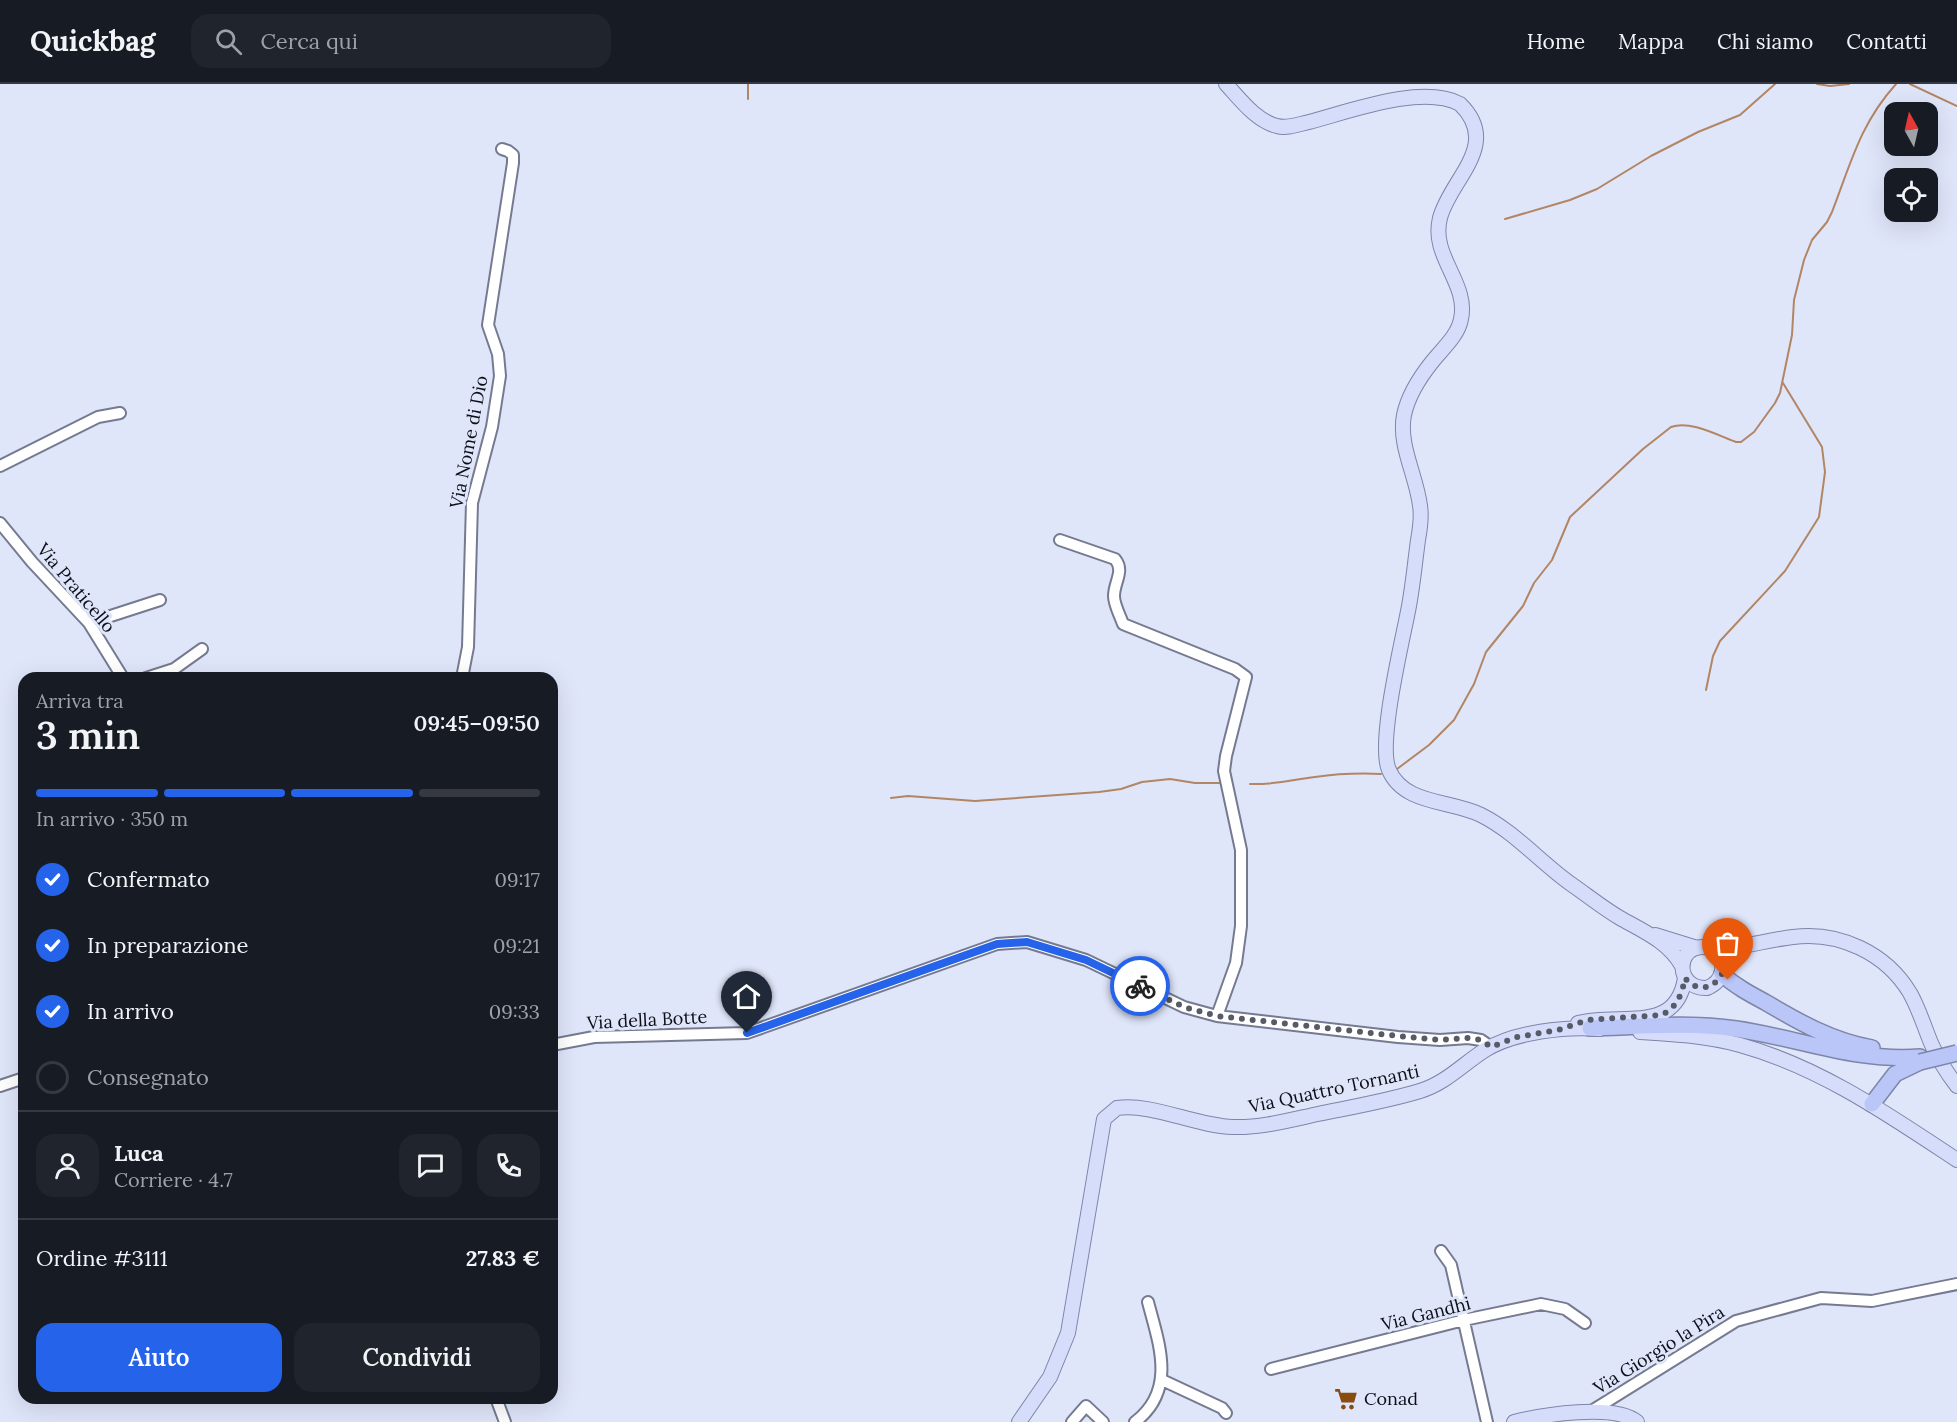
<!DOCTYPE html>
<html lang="it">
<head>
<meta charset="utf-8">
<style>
  :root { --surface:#171b24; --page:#20242c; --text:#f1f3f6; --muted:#9ea1a6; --line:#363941; --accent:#2563eb }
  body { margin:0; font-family:Lora,serif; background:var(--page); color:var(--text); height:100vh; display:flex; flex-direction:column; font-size:22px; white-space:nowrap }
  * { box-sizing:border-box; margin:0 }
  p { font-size:20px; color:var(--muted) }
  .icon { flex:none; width:33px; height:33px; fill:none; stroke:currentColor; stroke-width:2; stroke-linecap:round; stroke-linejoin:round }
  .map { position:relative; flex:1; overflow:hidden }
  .details { position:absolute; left:18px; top:588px; width:540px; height:732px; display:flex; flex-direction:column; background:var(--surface); border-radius:18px; box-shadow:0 6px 24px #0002 }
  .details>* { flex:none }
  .needle { width:39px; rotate:352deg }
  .tools { position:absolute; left:1884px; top:18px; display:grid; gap:12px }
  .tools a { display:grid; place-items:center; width:54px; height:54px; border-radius:12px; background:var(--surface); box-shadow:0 6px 24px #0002; font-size:30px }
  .pin { position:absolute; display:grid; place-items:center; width:51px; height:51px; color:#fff; margin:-62px -26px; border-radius:50% 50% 50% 0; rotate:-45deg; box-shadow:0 0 6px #0007 }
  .pin .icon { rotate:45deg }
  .courier { position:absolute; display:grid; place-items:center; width:60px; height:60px; margin:-30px; border:4px solid #2563eb; border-radius:50%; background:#fff; color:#222; box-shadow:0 2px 8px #0007 }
  .head em { font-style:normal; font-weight:600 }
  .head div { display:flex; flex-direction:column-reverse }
  .head { display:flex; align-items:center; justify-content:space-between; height:102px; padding:0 18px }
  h1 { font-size:39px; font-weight:600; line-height:45px }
  .bar { display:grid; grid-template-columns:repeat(4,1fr); gap:9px 6px; align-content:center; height:72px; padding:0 18px }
  .bar i { height:8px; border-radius:4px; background:var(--line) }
  .bar .on { background:var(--accent) }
  .bar p { grid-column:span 4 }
  .line { display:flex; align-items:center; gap:15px; padding:0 18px; border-top:2px solid var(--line) }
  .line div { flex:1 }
  .round { display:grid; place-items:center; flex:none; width:63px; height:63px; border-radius:18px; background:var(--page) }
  ol { padding:0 18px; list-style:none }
  li { display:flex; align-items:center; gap:18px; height:66px }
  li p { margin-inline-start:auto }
  li .icon { padding:6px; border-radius:50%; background:var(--accent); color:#fff; stroke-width:4 }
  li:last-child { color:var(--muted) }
  li i { width:33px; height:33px; border:3px solid var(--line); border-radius:50% }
  .cta { display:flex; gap:12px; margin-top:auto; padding:12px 18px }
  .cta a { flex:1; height:69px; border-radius:18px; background:var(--accent); color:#fff; font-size:24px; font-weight:600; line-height:69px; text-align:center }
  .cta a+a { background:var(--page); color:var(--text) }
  header { display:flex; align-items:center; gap:36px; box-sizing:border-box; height:84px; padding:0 30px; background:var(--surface); border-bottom:2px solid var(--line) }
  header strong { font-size:28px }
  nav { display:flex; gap:33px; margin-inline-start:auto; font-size:21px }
  .search { width:420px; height:54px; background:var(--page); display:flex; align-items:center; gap:15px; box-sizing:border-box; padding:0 21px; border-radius:18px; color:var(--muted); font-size:22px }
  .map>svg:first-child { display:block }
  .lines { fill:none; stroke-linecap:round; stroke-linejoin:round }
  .stream { stroke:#b28564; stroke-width:2 }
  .minor-casing { stroke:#757a91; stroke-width:14 }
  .major-casing { stroke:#7d86a9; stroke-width:16 }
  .highway-casing { stroke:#7d86a9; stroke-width:18 }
  .minor { stroke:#fff; stroke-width:10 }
  .major { stroke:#d6ddfa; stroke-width:14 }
  .highway { stroke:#bac6f7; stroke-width:15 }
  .highway-bridge-casing { stroke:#7d86a9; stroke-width:18; stroke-linecap:butt }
  .highway-bridge { stroke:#bac6f7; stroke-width:15 }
  .done { stroke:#575a67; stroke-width:6; stroke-dasharray:0 10.8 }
  .route { stroke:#2563eb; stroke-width:8 }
  .labels { text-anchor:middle; stroke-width:6; stroke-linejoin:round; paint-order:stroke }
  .street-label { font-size:18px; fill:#0d0f18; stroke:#e0e6fa }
  .poi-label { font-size:18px; fill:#0d0f18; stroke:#e0e6fa; text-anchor:start }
</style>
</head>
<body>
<header>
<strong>Quickbag</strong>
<div class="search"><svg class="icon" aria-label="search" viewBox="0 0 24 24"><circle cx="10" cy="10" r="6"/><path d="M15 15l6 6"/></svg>Cerca qui</div>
<nav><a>Home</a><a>Mappa</a><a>Chi siamo</a><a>Contatti</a></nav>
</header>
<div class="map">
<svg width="1957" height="1338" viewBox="0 0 1957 1338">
  <rect width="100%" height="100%" fill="#e0e6fa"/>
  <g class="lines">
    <path class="stream" d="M748 0V15
      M1817 0 1830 2 1849 0
      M1910 0 1957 22
      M1505 135 1570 116 1597 105 1651 72 1698 48 1740 31 1775 0
      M1706 606 1713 572 1720 557 1785 487 1819 433 1825 388 1822 363 1783 299
      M1397 685 1429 661 1454 636 1474 600 1486 568 1523 522 1534 499 1552 476 1570 433 1643 365 1671 343C1690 336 1717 351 1736 358H1741L1754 348 1775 319 1780 309 1792 251 1794 216 1804 176 1812 156 1827 138 1832 128C1851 79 1860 40 1896 0
      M1250 700C1274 701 1291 696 1315 693 1336 690 1359 689 1381 690
      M891 714 908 712 975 717 1099 708 1121 705 1142 698 1170 695 1195 699H1223"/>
    <g class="minor-casing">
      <path id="minor" d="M0 382 98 333 120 329
        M0 439 32 478 89 539 123 594
        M1060 456 1115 475C1125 487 1114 498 1114 512 1114 521 1120 531 1123 540L1235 585 1246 593 1226 672 1224 687 1241 766V842L1236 879 1217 932
        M89 539 160 516
        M146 594 174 585 202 565
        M462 594 468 563 472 419 492 343 500 292 498 270 488 241 513 79V71L508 67 502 65
        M552 961 594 953 747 949 997 860 1027 858 1086 876 1184 923 1217 932 1398 953 1440 956 1468 954 1481 956 1491 963
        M0 1002 24 994
        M1441 1167 1451 1181 1487 1338
        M1271 1285 1464 1236 1541 1220 1565 1225 1585 1239
        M1162 1296 1222 1324 1226 1329
        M496 1314 505 1338
        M1590 1328 1736 1237 1821 1214 1872 1217 1957 1200
        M1072 1338 1086 1322 1103 1338
        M1135 1338C1177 1306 1159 1260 1148 1218"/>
    </g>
    <g class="major-casing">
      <path id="major" d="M1226 0C1240 15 1256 37 1277 42 1287 45 1299 40 1309 38 1351 27 1422 0 1460 20 1502 61 1450 95 1440 134 1430 172 1469 199 1461 235 1458 252 1442 265 1432 278 1420 293 1408 312 1404 331 1398 361 1417 393 1420 422 1422 433 1420 445 1418 456 1415 478 1413 500 1409 522 1403 555 1377 659 1389 686 1404 721 1451 716 1481 731 1515 748 1540 778 1571 800 1587 811 1603 824 1620 834 1643 847 1669 858 1682 882
        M1655 851 1697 864
        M1713 866C1728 878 1724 897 1707 904 1675 905 1675 863 1703 863 1708 863 1711 866 1716 865 1742 864 1767 856 1793 853 1839 847 1886 869 1910 909 1919 925 1924 942 1931 959 1938 975 1947 989 1957 1002
        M1578 939C1621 928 1676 951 1685 894
        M1640 948C1674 950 1707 952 1740 961 1820 983 1889 1031 1957 1076
        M1019 1338 1050 1293 1068 1249 1104 1035 1117 1024C1153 1019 1195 1042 1233 1043 1261 1044 1290 1036 1318 1030 1352 1023 1387 1017 1420 1007 1446 999 1463 980 1485 966 1514 948 1566 942 1600 945
        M1514 1338C1542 1331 1614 1319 1637 1338"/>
    </g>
    <g class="highway-casing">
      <path id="highway" d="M1722 890C1735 902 1750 910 1765 918 1799 938 1832 957 1872 964
        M1590 944C1638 943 1688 938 1736 945 1799 954 1854 978 1920 973
        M1872 1020 1895 990 1920 978"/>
    </g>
    <use href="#minor" class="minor"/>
    <use href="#major" class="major"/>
    <use href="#highway" class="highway"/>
    <g class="highway-bridge-casing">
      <path id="highway-bridge" d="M1920 978 1957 969"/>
    </g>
    <use href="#highway-bridge" class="highway-bridge"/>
  </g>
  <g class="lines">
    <path class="done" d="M1140 902 1184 923 1217 932 1398 952 1440 956 1468 954 1481 956 1491 963 1517 953 1558 946 1588 936 1661 931C1677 924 1682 910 1685 894 1693 904 1702 905 1713 901L1722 890 1728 896"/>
    <path class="route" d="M747 949 997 860 1027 858 1086 876 1140 902"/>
  </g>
  <defs>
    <g id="supermarket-bare" transform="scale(1.8)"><path d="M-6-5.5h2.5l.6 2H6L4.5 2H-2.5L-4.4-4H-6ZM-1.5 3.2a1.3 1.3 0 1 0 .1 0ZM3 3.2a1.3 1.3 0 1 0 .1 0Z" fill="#894b0e" stroke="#e0e6fa" stroke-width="2.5" paint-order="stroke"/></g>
  </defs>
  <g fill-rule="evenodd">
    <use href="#supermarket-bare" x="1346" y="1315"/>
  </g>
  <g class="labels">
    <g class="street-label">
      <text transform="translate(469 358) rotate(-79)" y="6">Via Nome di Dio</text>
      <text transform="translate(76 504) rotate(50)" y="6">Via Praticello</text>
      <text transform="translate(647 936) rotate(-3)" y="6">Via della Botte</text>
      <text transform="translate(1334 1005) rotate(-12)" y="6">Via Quattro Tornanti</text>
      <text transform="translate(1426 1230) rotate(-14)" y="6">Via Gandhi</text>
      <text transform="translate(1659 1266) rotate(-32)" y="6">Via Giorgio la Pira</text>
    </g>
    <g class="poi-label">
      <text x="1364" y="1321">Conad</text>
    </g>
  </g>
</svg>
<div class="tools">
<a><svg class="needle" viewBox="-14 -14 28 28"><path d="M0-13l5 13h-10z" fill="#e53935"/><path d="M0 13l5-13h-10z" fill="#9ea1a6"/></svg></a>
<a><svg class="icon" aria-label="locate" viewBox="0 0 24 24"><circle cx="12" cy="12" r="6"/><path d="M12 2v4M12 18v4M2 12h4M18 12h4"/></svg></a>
</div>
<div class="pin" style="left:1728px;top:896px;background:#ea580c"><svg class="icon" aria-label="bag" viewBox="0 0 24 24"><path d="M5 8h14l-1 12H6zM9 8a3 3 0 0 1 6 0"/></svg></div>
<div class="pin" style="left:747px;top:949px;background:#1f2937"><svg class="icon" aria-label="home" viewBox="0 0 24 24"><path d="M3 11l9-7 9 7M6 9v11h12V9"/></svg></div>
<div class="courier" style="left:1140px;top:902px"><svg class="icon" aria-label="bike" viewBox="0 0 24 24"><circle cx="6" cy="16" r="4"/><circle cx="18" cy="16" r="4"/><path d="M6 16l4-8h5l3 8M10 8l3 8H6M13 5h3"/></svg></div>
<section class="details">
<div class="head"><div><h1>3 min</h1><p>Arriva tra</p></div><em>09:45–09:50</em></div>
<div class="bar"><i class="on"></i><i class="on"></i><i class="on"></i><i></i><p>In arrivo · 350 m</p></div>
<ol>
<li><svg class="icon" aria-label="check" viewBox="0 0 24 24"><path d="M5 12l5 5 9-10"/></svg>Confermato<p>09:17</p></li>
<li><svg class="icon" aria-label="check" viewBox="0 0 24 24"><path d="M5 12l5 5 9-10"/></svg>In preparazione<p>09:21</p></li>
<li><svg class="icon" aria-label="check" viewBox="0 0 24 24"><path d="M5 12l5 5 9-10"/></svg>In arrivo<p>09:33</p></li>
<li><i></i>Consegnato</li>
</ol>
<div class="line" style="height:108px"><a class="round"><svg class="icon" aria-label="person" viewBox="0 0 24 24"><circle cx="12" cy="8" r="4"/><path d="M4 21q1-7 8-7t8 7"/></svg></a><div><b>Luca</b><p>Corriere · 4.7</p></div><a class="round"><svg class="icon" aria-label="chat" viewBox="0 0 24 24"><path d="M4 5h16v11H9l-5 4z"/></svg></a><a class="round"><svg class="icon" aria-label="phone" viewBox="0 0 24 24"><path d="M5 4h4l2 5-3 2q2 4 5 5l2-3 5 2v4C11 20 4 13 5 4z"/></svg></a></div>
<div class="line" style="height:78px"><div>Ordine #3111</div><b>27.83 €</b></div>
<div class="cta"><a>Aiuto</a><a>Condividi</a></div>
</section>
</div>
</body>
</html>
